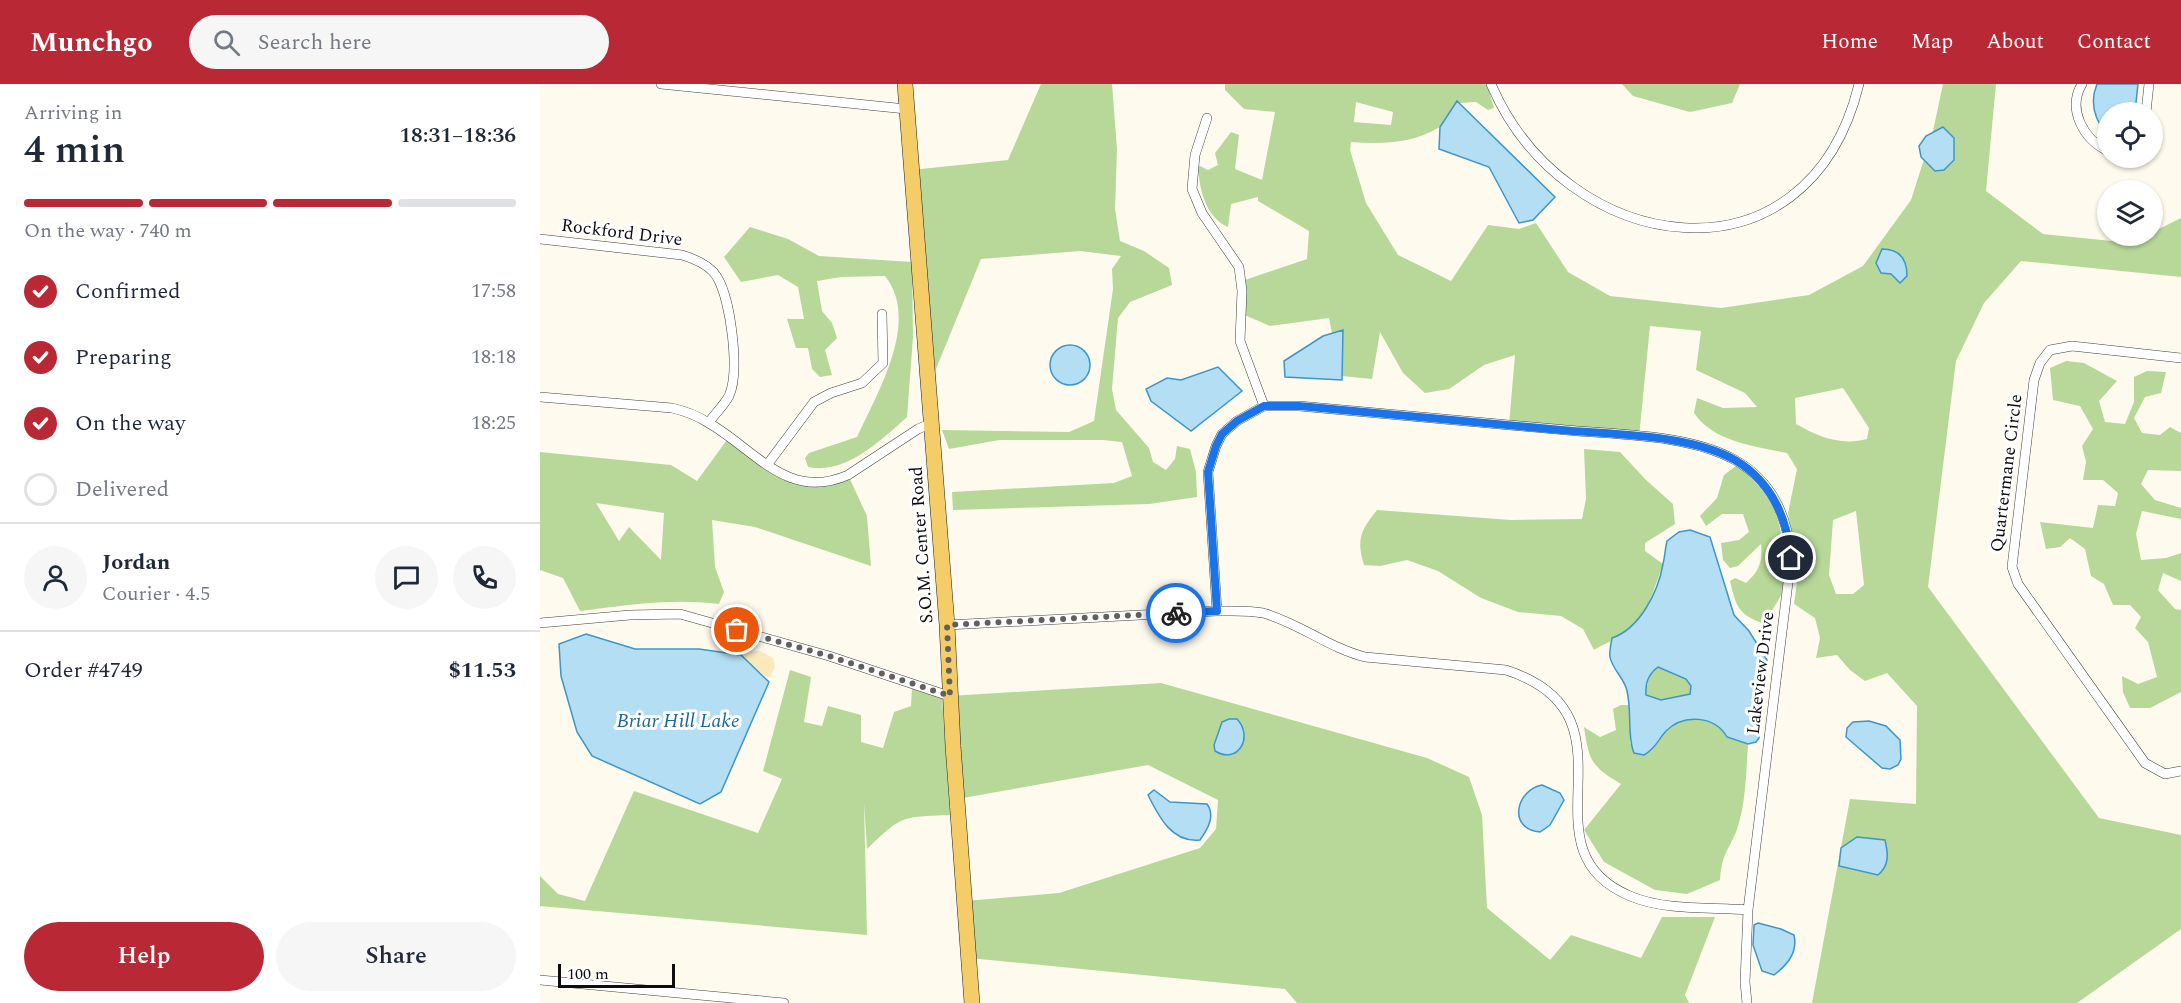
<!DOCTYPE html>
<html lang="en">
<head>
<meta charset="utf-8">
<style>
  :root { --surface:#fff; --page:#f6f6f7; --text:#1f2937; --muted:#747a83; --line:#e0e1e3; --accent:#b92935 }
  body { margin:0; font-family:Spectral,serif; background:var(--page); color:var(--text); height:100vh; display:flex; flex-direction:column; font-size:22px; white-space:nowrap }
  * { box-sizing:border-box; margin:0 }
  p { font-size:20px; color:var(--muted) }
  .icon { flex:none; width:33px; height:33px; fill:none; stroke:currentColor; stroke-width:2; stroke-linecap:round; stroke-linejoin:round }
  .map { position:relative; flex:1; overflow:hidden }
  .sheet { display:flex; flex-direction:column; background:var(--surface); width:540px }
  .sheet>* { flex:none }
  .controls { position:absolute; left:1557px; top:18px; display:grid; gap:12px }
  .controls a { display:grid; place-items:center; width:66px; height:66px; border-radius:50%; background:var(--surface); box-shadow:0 2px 4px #0004; font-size:30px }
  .scale { position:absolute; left:18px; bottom:15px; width:117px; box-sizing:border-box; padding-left:6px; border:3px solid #0d0d0d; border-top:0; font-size:16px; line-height:21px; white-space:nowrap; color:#0d0d0d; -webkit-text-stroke:4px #fff; paint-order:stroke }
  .pin { position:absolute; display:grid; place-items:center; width:51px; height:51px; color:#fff; margin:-26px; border:3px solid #fff; border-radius:50%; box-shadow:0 2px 6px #0007 }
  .courier { position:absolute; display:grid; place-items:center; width:60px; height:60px; margin:-30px; border:4px solid #1a73e8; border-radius:50%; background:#fff; color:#222; box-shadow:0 2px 8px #0007 }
  .overview em { font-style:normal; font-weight:600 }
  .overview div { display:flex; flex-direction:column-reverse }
  .overview { display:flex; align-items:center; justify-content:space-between; height:102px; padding:0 24px }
  h1 { font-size:39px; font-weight:600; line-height:45px }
  .bar { display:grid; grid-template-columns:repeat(4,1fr); gap:9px 6px; align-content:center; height:72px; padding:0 24px }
  .bar i { height:8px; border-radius:4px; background:var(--line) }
  .bar .active { background:var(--accent) }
  .bar p { grid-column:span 4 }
  .line { display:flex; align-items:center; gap:15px; padding:0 24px; border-top:2px solid var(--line) }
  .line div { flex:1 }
  .round { display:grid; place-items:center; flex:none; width:63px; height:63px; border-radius:32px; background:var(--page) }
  ol { padding:0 24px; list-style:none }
  li { display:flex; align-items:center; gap:18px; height:66px }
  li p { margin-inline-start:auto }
  li .icon { padding:6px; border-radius:50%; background:var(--accent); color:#fff; stroke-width:4 }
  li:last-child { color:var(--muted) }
  li i { width:33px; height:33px; border:3px solid var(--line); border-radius:50% }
  .button { display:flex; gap:12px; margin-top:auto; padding:12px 24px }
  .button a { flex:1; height:69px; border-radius:36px; background:var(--accent); color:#fff; font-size:24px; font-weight:600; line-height:69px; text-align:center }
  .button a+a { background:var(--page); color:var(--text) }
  header { display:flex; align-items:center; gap:36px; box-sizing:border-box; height:84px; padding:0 30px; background:var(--accent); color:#fff }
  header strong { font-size:28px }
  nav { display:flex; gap:33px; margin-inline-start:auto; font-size:21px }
  .search { width:420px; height:54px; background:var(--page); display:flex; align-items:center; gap:15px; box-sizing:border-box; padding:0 21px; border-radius:33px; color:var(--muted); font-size:22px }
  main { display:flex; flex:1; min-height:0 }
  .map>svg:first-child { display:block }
  .forest { fill:#b7d898; fill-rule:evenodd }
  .sand { fill:#f9e9bc }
  .water { fill:#b4def4; stroke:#3d96c9; stroke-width:1.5; fill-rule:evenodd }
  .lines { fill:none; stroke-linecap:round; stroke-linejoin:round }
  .minor-casing { stroke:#404040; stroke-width:10 }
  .primary-casing { stroke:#1e1e1e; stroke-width:16 }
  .minor { stroke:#fff; stroke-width:9 }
  .primary { stroke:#f4cd68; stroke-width:15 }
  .done { stroke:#61605c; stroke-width:6; stroke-dasharray:0 10.8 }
  .route { stroke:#1a73e8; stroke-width:8 }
  .labels { text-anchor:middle; stroke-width:6; stroke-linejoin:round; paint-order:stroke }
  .street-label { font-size:18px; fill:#0d0d0d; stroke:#fff }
  .water-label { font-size:20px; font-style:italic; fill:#1a679b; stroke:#fff }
</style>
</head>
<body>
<header>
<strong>Munchgo</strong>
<div class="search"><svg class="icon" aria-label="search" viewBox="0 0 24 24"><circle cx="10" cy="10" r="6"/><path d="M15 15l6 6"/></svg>Search here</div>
<nav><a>Home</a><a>Map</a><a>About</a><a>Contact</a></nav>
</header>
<main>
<section class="sheet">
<div class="overview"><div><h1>4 min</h1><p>Arriving in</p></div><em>18:31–18:36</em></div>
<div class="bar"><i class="active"></i><i class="active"></i><i class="active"></i><i></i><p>On the way · 740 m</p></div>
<ol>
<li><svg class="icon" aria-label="check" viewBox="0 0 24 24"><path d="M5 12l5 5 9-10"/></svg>Confirmed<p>17:58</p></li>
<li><svg class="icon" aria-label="check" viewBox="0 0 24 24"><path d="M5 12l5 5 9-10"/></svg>Preparing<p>18:18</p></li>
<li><svg class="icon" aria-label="check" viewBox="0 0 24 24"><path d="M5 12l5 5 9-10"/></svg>On the way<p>18:25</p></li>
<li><i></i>Delivered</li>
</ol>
<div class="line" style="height:108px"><a class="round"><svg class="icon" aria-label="person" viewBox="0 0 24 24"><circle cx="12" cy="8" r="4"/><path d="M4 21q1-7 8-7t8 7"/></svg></a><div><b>Jordan</b><p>Courier · 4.5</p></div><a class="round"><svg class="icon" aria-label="chat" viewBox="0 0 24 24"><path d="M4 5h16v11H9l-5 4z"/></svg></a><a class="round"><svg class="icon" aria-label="phone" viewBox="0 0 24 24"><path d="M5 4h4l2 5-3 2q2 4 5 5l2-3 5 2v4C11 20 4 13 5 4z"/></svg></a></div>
<div class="line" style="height:78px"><div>Order #4749</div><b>$11.53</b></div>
<div class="button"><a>Help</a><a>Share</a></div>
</section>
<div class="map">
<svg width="1641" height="919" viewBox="0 0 1641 919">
  <rect width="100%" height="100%" fill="#fefbee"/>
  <path class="forest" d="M501 0H572L577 65 575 125 580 157 604 167 629 184 632 201 590 218 578 234 572 305 576 326 609 364 613 378 626 386 635 375 637 362 650 365 656 388 657 413 609 420 413 426 412 408 574 399 592 392 582 358 563 356H459L409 365 402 346 529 348 554 337 573 205 572 185 581 172 540 167 441 175 389 302 371 86 468 76Z
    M685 0H947L954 24 948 26 936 18 919 19C913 27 906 39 898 44 871 60 840 60 811 58L810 66 826 119 858 171 911 197 948 141 979 145 996 139 1028 188 1070 212 1181 224 1269 211 1323 182 1371 116 1393 47 1403 0H1456L1446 107 1503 150 1591 159 1612 152 1613 148 1641 134V193L1481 177 1444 219 1416 277 1388 503 1559 734 1641 751V845L1537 919H1272L1310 715 1376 720 1377 622 1347 589 1325 597 1310 586 1297 571 1276 574 1280 554 1275 534 1254 520 1259 484 1248 429 1257 385 1247 369C1214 362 1174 358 1154 329L1157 314 1183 324 1217 323 1205 309 1156 286 1161 247 1110 242 1099 353 969 341 975 271 944 281 909 305 885 309 863 289 840 248 832 295 802 292 803 247 792 249 789 234 730 242 707 232 700 235 702 197 767 175 769 147 718 117V113L691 120 688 143C665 133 659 104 658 81L668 86 678 81 675 69 691 48 699 51 695 85 722 96 735 28 704 25 685 6ZM816 18 853 28 851 41 814 38ZM1303 304 1329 344 1327 355C1301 362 1279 353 1256 340L1255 314ZM1316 427 1324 501 1313 510H1296L1289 491 1293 436Z
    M1082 0H1200L1192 19 1150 28 1093 12Z
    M210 143 248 155 279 172 372 178 373 253 367 333C341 356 306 391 268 383L265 374 269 369 317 353C337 309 381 237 345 192L301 193 277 197 282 227 292 239 297 254 285 266 292 291 280 293 272 285 268 264H256L247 235H264L258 203 238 191 201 198 184 173Z
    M1526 277 1544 279 1577 297 1559 317 1565 338 1585 340 1594 318V293L1607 287 1626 288 1621 309 1605 313 1594 334 1602 349 1620 351 1630 343 1641 349V387L1608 386 1601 400 1615 416 1641 424V435L1602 427 1596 450 1601 476 1626 474 1641 469V497L1623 489 1618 506 1635 525 1641 526V608L1610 624H1590L1583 608 1582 592 1598 600 1617 593 1608 558 1595 544 1601 533 1590 521H1573L1564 500 1551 492 1545 465 1530 454 1520 463 1506 465 1500 438 1553 444 1558 421 1575 422 1578 409 1563 396H1543L1546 378 1542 362 1553 345 1540 322 1513 316 1510 284Z
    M189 353 227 381 267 399 308 391 327 432 331 482 215 443 172 436 175 483 184 508 179 520C133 514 86 521 40 527L23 494 0 486V368L131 381 157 397ZM56 419 124 429 121 476 89 443 79 457Z
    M1044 365 1080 368 1106 396 1133 420 1135 440 1105 459V467L1123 480C1115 502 1107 533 1087 548 1080 554 1063 560 1054 566L1043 545 1021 532 978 528 941 514 898 487 867 476 840 482 824 481C816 455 821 446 837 426L971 436 1042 435 1046 415Z
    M1197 381C1234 413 1241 430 1244 478 1244 488 1246 502 1241 511 1236 521 1230 528 1226 540 1199 532 1196 523 1190 497L1195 494 1206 499C1219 487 1223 478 1221 460L1198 482 1190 484 1183 476 1181 459 1199 456 1209 448 1203 430H1182L1166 442 1160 432 1177 414 1184 391Z
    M1118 583 1146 595 1151 602 1150 610C1135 615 1119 620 1105 611L1110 589Z
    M250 586 271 593 264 638 282 642 288 622 321 631V658L343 664 354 628 371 622 372 603 402 614 410 731C360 733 363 731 327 765L324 719 327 851 0 822V792L18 810 45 817 94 707 218 749 242 695 223 687Z
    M621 599 887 674 929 693 942 731 947 824 1010 876 1031 851 1101 874 1122 833H1175L1145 911 1149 919H757L745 905 429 874 425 817 519 809 660 764 676 745 678 716 608 681 417 715 409 612ZM682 638 700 666 692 671H683L674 661Z
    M1081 621H1090L1092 645 1090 659 1104 671C1119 662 1117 657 1127 647 1140 633 1165 632 1180 642 1191 649 1194 657 1208 660 1206 689 1206 721 1196 748 1187 769 1182 770 1180 796L1147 810 1115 806 1064 778 1044 746 1081 700C1051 682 1049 677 1044 643L1060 653 1076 646 1073 625Z"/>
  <path class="sand" d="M195 566 220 567 233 574 235 583 230 593 225 592Z"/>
  <path class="water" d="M1557 0H1598L1595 28H1568L1567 51C1555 36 1549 19 1557 0Z
    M917 17 1015 113 993 136 979 139 949 83 899 65 900 43Z
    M1403 43 1414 54V76L1404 86 1395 87 1381 73 1379 62 1386 52Z
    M1342 165C1360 165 1367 175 1367 192L1360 199 1351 190 1341 189 1336 179Z
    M803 246 802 296 745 293 744 277 783 252Z
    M510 281a20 20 0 1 1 40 0a20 20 0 1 1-40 0Z
    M678 283 702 307 651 347 611 317 606 305 627 294 641 296Z
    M1150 446 1170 453 1194 531 1209 547 1227 576 1219 654 1216 658 1208 660 1187 653C1175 632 1144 629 1126 647 1117 657 1117 663 1104 671L1094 669C1087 653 1092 627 1087 607 1085 595 1072 585 1070 573 1069 568 1071 560 1072 554 1099 545 1118 509 1123 480 1125 472 1125 465 1127 457L1139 448ZM1118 583 1146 595 1151 602 1150 610 1121 616 1106 611C1105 599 1108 590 1118 583Z
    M46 550 95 565H159L201 571 229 598 181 708 160 720 52 672 37 648 21 592 19 560Z
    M689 635H697C714 653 698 681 675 667L674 661 682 638Z
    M1329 637 1346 642 1360 656 1361 675 1358 681 1350 685 1342 684 1306 653 1307 644 1313 638Z
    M1002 701 1020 709 1024 716 1010 741 1000 748C967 745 976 706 1002 701Z
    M614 706 630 718 667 720C676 732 667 746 660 756 632 759 619 733 608 711Z
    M1317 753 1345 756C1348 769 1350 781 1338 791L1299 782 1301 764Z
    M1218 839 1241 845 1254 851C1258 869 1247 881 1234 891L1222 887 1213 861 1214 841Z"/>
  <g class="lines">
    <g class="minor-casing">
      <path id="minor" d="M121 0 366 25
        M951 0C1025 173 1268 210 1319 0
        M1542 0C1527 25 1543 55 1568 67
        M1606 28 1609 0
        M667 34 655 71 652 105 662 129 699 183 702 207 700 257 724 322
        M0 155 142 171C155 175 170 181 177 193 191 216 200 288 189 312 184 321 175 330 169 338
        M1641 274 1532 262 1510 266 1500 279 1494 296 1472 483 1478 500 1605 679 1625 690 1641 687
        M0 313 132 324C145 327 156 331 167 338 214 364 247 418 308 391L378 345 392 339
        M227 381 274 318 291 309 322 299 343 279 342 230
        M677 527 668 388 676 362 682 350 697 337 724 322H759C848 330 937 338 1026 346 1077 351 1149 350 1195 376 1232 397 1248 433 1251 474L1208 826 1205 898 1207 919
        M0 539 90 531 140 530 289 572 409 612
        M407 541 677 527C692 527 709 526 723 529 759 539 789 564 825 573L966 586C1108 632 975 764 1090 812 1125 827 1171 823 1208 826
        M0 896 244 919"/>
    </g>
    <g class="primary-casing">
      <path id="primary" d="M365 0 407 541 413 662 432 919"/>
    </g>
    <use href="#minor" class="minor"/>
    <use href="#primary" class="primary"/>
  </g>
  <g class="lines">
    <path class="done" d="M197 546 289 572 410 612 407 541 636 529"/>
    <path class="route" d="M636 529 677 527 668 388 676 362 682 350 697 337 724 322H759C846 330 934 338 1021 346 1074 351 1149 350 1195 376 1232 398 1247 433 1251 474"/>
  </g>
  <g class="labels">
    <g class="street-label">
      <text transform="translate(82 148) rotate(7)" y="6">Rockford Drive</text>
      <text transform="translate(1466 389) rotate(-83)" y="6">Quartermane Circle</text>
      <text transform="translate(381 461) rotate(-94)" y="6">S.O.M. Center Road</text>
      <text transform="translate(1220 589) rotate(-83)" y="6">Lakeview Drive</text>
    </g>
    <g class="water-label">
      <text x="138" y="643">Briar Hill Lake</text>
    </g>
  </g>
</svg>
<div class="controls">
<a><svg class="icon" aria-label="locate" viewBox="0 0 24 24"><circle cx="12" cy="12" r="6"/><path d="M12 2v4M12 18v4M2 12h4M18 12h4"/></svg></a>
<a><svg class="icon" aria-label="layers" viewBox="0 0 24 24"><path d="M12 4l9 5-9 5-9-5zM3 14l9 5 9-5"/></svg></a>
</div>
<div class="scale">100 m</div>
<div class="pin" style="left:197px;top:546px;background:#ea580c"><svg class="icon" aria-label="bag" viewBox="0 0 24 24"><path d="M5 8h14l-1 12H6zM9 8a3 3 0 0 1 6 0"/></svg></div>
<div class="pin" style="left:1251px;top:474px;background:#1f2937"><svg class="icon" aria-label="home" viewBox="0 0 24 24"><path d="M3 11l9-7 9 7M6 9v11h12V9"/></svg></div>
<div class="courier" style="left:636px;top:529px"><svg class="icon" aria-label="bike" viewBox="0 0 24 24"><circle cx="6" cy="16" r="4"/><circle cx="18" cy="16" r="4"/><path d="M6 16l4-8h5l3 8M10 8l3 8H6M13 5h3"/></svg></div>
</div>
</main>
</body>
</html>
